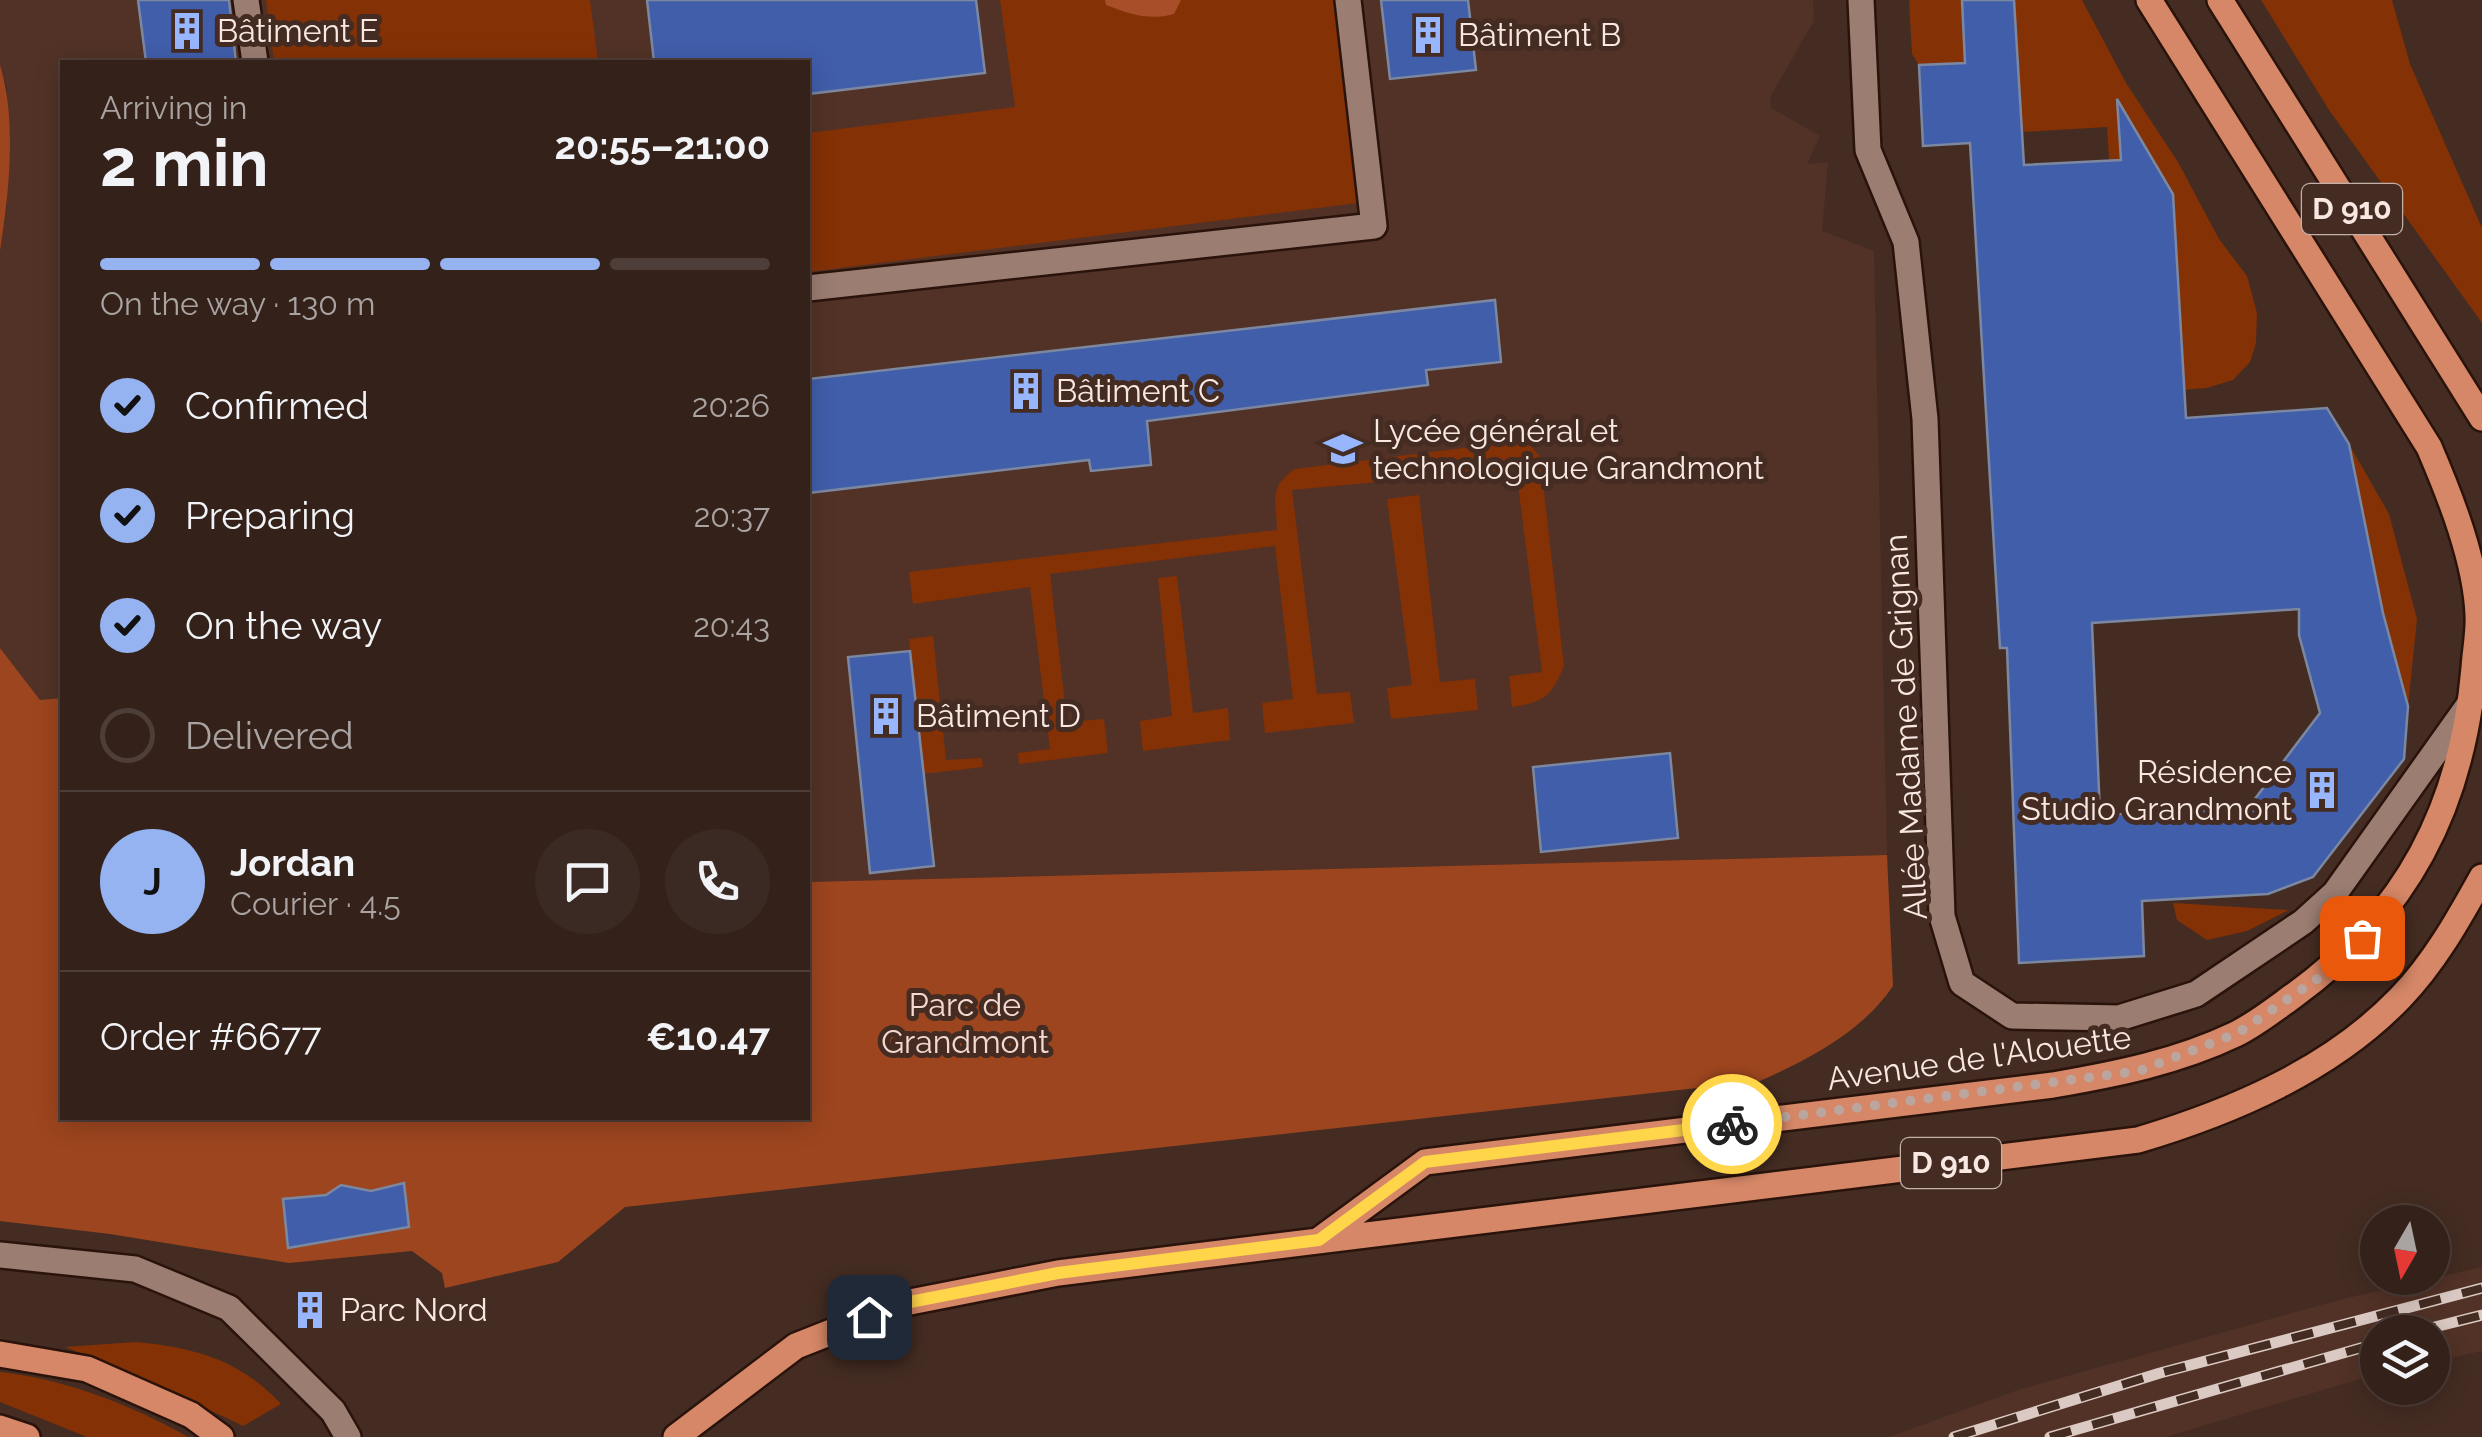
<!DOCTYPE html>
<html lang="en">
<head>
<meta charset="utf-8">
<style>
  :root { --surface:#33211a; --page:#3b2923; --text:#f1f3f6; --muted:#a9a3a2; --line:#4e3e39; --accent:#95b2f1 }
  body { margin:0; font-family:Raleway,sans-serif; background:var(--page); color:var(--text); height:100vh; display:flex; flex-direction:column; font-size:38px; white-space:nowrap }
  * { box-sizing:border-box; margin:0 }
  p { font-size:32px; color:var(--muted) }
  .icon { flex:none; width:55px; height:55px; fill:none; stroke:currentColor; stroke-width:2; stroke-linecap:round; stroke-linejoin:round }
  .map { position:relative; flex:1; overflow:hidden }
  .details { position:absolute; left:60px; top:60px; width:750px; height:1060px; display:flex; flex-direction:column; background:var(--surface); border-radius:0px; box-shadow:0 5px 25px #0003,0 0 0 2px var(--line) }
  .details>* { flex:none }
  .needle { width:65px; rotate:189deg }
  .tools { position:absolute; left:2360px; top:1205px; display:grid; gap:20px }
  .tools a { display:grid; place-items:center; width:90px; height:90px; border-radius:50%; background:var(--surface); box-shadow:0 5px 25px #0003,0 0 0 2px var(--line); font-size:50px }
  .pin { position:absolute; display:grid; place-items:center; width:85px; height:85px; color:#fff; margin:-42px; border-radius:20px; box-shadow:0 5px 15px #0006 }
  .courier { position:absolute; display:grid; place-items:center; width:100px; height:100px; margin:-50px; border:8px solid #ffd54a; border-radius:50%; background:#fff; color:#222; box-shadow:0 2px 12px #0007 }
  .summary em { font-style:normal; font-weight:700 }
  .summary div { display:flex; flex-direction:column-reverse }
  .summary { display:flex; align-items:center; justify-content:space-between; height:170px; padding:0 40px }
  h1 { font-size:65px; font-weight:700; line-height:75px }
  .bar { display:grid; grid-template-columns:repeat(4,1fr); gap:15px 10px; align-content:center; height:120px; padding:0 40px }
  .bar i { height:12px; border-radius:8px; background:var(--line) }
  .bar .selected { background:var(--accent) }
  .bar p { grid-column:span 4 }
  .line { display:flex; align-items:center; gap:25px; padding:0 40px; border-top:2px solid var(--line) }
  .line div { flex:1 }
  .round { display:grid; place-items:center; flex:none; width:105px; height:105px; border-radius:52px; background:var(--page) }
  ol { padding:0 40px; list-style:none }
  li { display:flex; align-items:center; gap:30px; height:110px }
  li p { margin-inline-start:auto }
  li .icon { padding:10px; border-radius:50%; background:var(--accent); color:#111; stroke-width:4 }
  li:last-child { color:var(--muted) }
  li i { width:55px; height:55px; border:5px solid var(--line); border-radius:50% }
  .map>svg:first-child { display:block }
  .built { fill:#523226 }
  .green { fill:#843106 }
  .forest { fill:#9d451f }
  .water { fill:#a84f29 }
  .building { fill:#415eab; stroke:#7c87a0; stroke-width:2.5; fill-rule:evenodd }
  .lines { fill:none; stroke-linecap:round; stroke-linejoin:round }
  .minor-casing { stroke:#2a130b; stroke-width:30 }
  .major-casing { stroke:#2a130b; stroke-width:30 }
  .minor { stroke:#9b7d72; stroke-width:25 }
  .major { stroke:#d58767; stroke-width:25 }
  .rail-casing { stroke:#dbc9c3; stroke-width:11 }
  .rail { stroke:#442c22; stroke-width:8; stroke-dasharray:22; stroke-linecap:butt }
  .done { stroke:#baa69f; stroke-width:10; stroke-dasharray:0 18 }
  .route { stroke:#ffd54a; stroke-width:12 }
  .labels { text-anchor:middle; stroke-width:10; stroke-linejoin:round; paint-order:stroke }
  .shield { fill:#442c22; stroke:#c3b0a8; stroke-width:2.5 }
  .shield-label { font-size:30px; font-weight:bold; fill:#f9e8e2 }
  .poi-label { font-size:32px; fill:#f9e8e2; stroke:#442c22; text-anchor:start }
  .street-label { font-size:32px; fill:#f9e8e2; stroke:#442c22 }
  .park-label { font-size:32px; fill:#f3d9d0; stroke:#442c22 }
</style>
</head>
<body>
<div class="map">
<svg width="2482" height="1437" viewBox="0 0 2482 1437">
  <rect width="100%" height="100%" fill="#442c22"/>
  <path class="built" d="M0 0H1813L1814 21 1770 97 1771 108 1820 136 1807 164 1828 162 1822 231 1874 251 1887 855 808 882V62H62V698L40 700 0 648V251L7 205V88L0 65Z
    M2482 1267V1351L2433 1362 2432 1332H2378L2377 1374 2165 1437H1889L2018 1390 2339 1300Z"/>
  <path class="green" d="M266 0H590L598 62H274Z
    M1000 0H1336L1358 203 808 272V133L1015 107Z
    M1909 0H1962L1965 63 1919 65 1912 54Z
    M2014 0H2082L2126 83 2178 162 2219 239 2247 276 2257 313 2256 343 2250 362 2233 380 2207 388 2142 393 2123 372 2107 127 2022 132Z
    M2261 0H2392L2410 64 2482 228V323L2329 110Z
    M1512 442 1531 446 1540 457 1564 666C1551 697 1545 702 1512 707L1509 676 1542 672 1516 469 1292 490 1317 694 1350 692 1354 723 1265 733 1262 703 1293 699 1275 546 1050 574 1067 722 1104 719 1108 753 1019 764 1018 753 1050 749 1030 587 913 604 909 572 1277 530C1277 502 1267 488 1295 469Z
    M2349 444 2389 514 2417 619 2408 706 2383 613Z
    M1419 495 1440 682 1475 679 1478 710 1391 719 1387 688 1412 685 1387 499Z
    M1177 576 1193 713 1228 708 1230 740 1143 751 1140 721 1172 716 1158 578Z
    M933 636 946 760 982 758 983 767 923 774 909 639Z
    M2173 903H2174L2289 910 2247 931 2207 940 2177 920Z
    M135 1342C193 1347 241 1360 281 1404L243 1426 137 1375 65 1347Z
    M0 1372C65 1379 132 1405 188 1437H87L0 1402Z"/>
  <path class="forest" d="M0 65C17 121 9 193 0 251Z
    M0 648 40 700 62 698V1118H808V882L1887 855 1893 986C1862 1032 1809 1059 1760 1081L625 1207 558 1262 445 1288 442 1273 412 1251 289 1263 110 1234 0 1221Z"/>
  <path class="water" d="M1105 0H1181L1174 14C1149 21 1129 14 1106 5Z"/>
  <path class="building" d="M138 0H229L236 62H146Z
    M647 0H976L985 73 808 94V62H654Z
    M1381 0H1468L1476 70 1390 79Z
    M1962 0H2014L2024 165 2121 160 2117 99 2173 194 2186 418 2327 408 2349 444 2383 613 2408 706 2404 759 2313 877 2268 894 2142 901 2144 956 2019 963 2007 648H2000L1970 143 1923 146 1919 65 1965 63ZM2299 609V635L2320 713 2248 808 2100 815 2092 623Z
    M1495 300 1501 362 1426 370 1428 385 1147 421 1151 465 1091 471 1089 460 808 493V379Z
    M910 651 934 866 870 873 848 657Z
    M1670 753 1678 838 1541 852 1533 767Z
    M404 1183 409 1227 288 1248 283 1199 326 1195 341 1185 371 1191Z"/>
  <g class="lines">
    <g class="minor-casing">
      <path id="minor" d="M246 0 255 62
        M1861 0 1868 150 1906 242 1925 419 1942 916 1962 983 2012 1016 2119 1018 2196 994 2303 922 2335 893 2471 702
        M808 288 1374 226 1348 0
        M0 1255 135 1269 229 1308 333 1411 348 1437"/>
    </g>
    <g class="major-casing">
      <path id="major" d="M2220 0 2482 418
        M1319 1240 1425 1162 2053 1085C2117 1074 2177 1062 2236 1034 2256 1024 2275 1009 2293 996 2407 914 2462 807 2474 668 2475 651 2479 632 2478 615 2476 561 2450 496 2429 447L2149 0
        M0 1354 87 1369 191 1415 221 1437
        M0 1428 27 1437
        M676 1437 796 1346 905 1303 1058 1273 2138 1140C2232 1112 2331 1070 2400 998 2434 963 2458 920 2482 877"/>
    </g>
    <use href="#minor" class="minor"/>
    <use href="#major" class="major"/>
    <g class="rail-casing">
      <path id="rail" d="M2415 1332 2482 1315
        M1954 1437 2160 1373 2482 1288
        M2050 1437 2378 1343"/>
    </g>
    <use href="#rail" class="rail"/>
  </g>
  <g class="lines">
    <path class="done" d="M1732 1124 2139 1071 2238 1033 2323 975 2362 938"/>
    <path class="route" d="M869 1317 905 1303 1058 1273 1319 1240 1425 1162 1732 1124"/>
  </g>
  <defs>
    <g id="building-bare" transform="scale(3)"><path d="M-4-6H4V6H1V3H-1V6H-4ZM-2.5-4.3h1.7v1.8h-1.7ZM.8-4.3h1.7v1.8H.8ZM-2.5-1h1.7V.8h-1.7ZM.8-1h1.7V.8H.8Z" fill="#97b6fd" stroke="#442c22" stroke-width="2.5" paint-order="stroke"/></g>
    <g id="school-bare" transform="scale(3)"><path d="M0-5L7-2L0 1L-7-2ZM-4 1L0 2.5L4 1V4Q0 6-4 4Z" fill="#97b6fd" stroke="#442c22" stroke-width="2.5" paint-order="stroke"/></g>
  </defs>
  <g fill-rule="evenodd">
    <use href="#building-bare" x="187" y="31"/>
    <use href="#building-bare" x="1428" y="35"/>
    <use href="#building-bare" x="1026" y="391"/>
    <use href="#school-bare" x="1343" y="449"/>
    <use href="#building-bare" x="886" y="716"/>
    <use href="#building-bare" x="2322" y="790"/>
    <use href="#building-bare" x="310" y="1310"/>
  </g>
  <g class="labels">
    <g class="shield">
      <rect x="2302" y="184" width="100" height="50" rx="8"/>
      <rect x="1901" y="1138" width="100" height="50" rx="8"/>
    </g>
    <g class="shield-label">
      <text x="2352" y="219">D 910</text>
      <text x="1951" y="1173">D 910</text>
    </g>
    <g class="poi-label">
      <text x="217" y="42">Bâtiment E</text>
      <text x="1458" y="46">Bâtiment B</text>
      <text x="1056" y="402">Bâtiment C</text>
      <text x="1373" y="442">Lycée général et<tspan x="1373" dy="37">technologique Grandmont</tspan></text>
      <text x="916" y="727">Bâtiment D</text>
      <text x="2292" y="783" text-anchor="end">Résidence<tspan x="2292" dy="37">Studio Grandmont</tspan></text>
      <text x="340" y="1321">Parc Nord</text>
    </g>
    <g class="street-label">
      <text transform="translate(1906 727) rotate(-93)" y="11">Allée Madame de Grignan</text>
      <text transform="translate(1979 1058) rotate(-8)" y="11">Avenue de l'Alouette</text>
    </g>
    <g class="park-label">
      <text x="965" y="1016">Parc de<tspan x="965" dy="37">Grandmont</tspan></text>
    </g>
  </g>
</svg>
<div class="tools">
<a><svg class="needle" viewBox="-14 -14 28 28"><path d="M0-13l5 13h-10z" fill="#e53935"/><path d="M0 13l5-13h-10z" fill="#a9a3a2"/></svg></a>
<a><svg class="icon" aria-label="layers" viewBox="0 0 24 24"><path d="M12 4l9 5-9 5-9-5zM3 14l9 5 9-5"/></svg></a>
</div>
<div class="pin" style="left:2362px;top:938px;background:#ea580c"><svg class="icon" aria-label="bag" viewBox="0 0 24 24"><path d="M5 8h14l-1 12H6zM9 8a3 3 0 0 1 6 0"/></svg></div>
<div class="pin" style="left:869px;top:1317px;background:#1f2937"><svg class="icon" aria-label="home" viewBox="0 0 24 24"><path d="M3 11l9-7 9 7M6 9v11h12V9"/></svg></div>
<div class="courier" style="left:1732px;top:1124px"><svg class="icon" aria-label="bike" viewBox="0 0 24 24"><circle cx="6" cy="16" r="4"/><circle cx="18" cy="16" r="4"/><path d="M6 16l4-8h5l3 8M10 8l3 8H6M13 5h3"/></svg></div>
<section class="details">
<div class="summary"><div><h1>2 min</h1><p>Arriving in</p></div><em>20:55–21:00</em></div>
<div class="bar"><i class="selected"></i><i class="selected"></i><i class="selected"></i><i></i><p>On the way · 130 m</p></div>
<ol>
<li><svg class="icon" aria-label="check" viewBox="0 0 24 24"><path d="M5 12l5 5 9-10"/></svg>Confirmed<p>20:26</p></li>
<li><svg class="icon" aria-label="check" viewBox="0 0 24 24"><path d="M5 12l5 5 9-10"/></svg>Preparing<p>20:37</p></li>
<li><svg class="icon" aria-label="check" viewBox="0 0 24 24"><path d="M5 12l5 5 9-10"/></svg>On the way<p>20:43</p></li>
<li><i></i>Delivered</li>
</ol>
<div class="line" style="height:180px"><b class="round" style="background:var(--accent);color:#111">J</b><div><b>Jordan</b><p>Courier · 4.5</p></div><a class="round"><svg class="icon" aria-label="chat" viewBox="0 0 24 24"><path d="M4 5h16v11H9l-5 4z"/></svg></a><a class="round"><svg class="icon" aria-label="phone" viewBox="0 0 24 24"><path d="M5 4h4l2 5-3 2q2 4 5 5l2-3 5 2v4C11 20 4 13 5 4z"/></svg></a></div>
<div class="line" style="height:130px"><div>Order #6677</div><b>€10.47</b></div>
</section>
</div>
</body>
</html>
